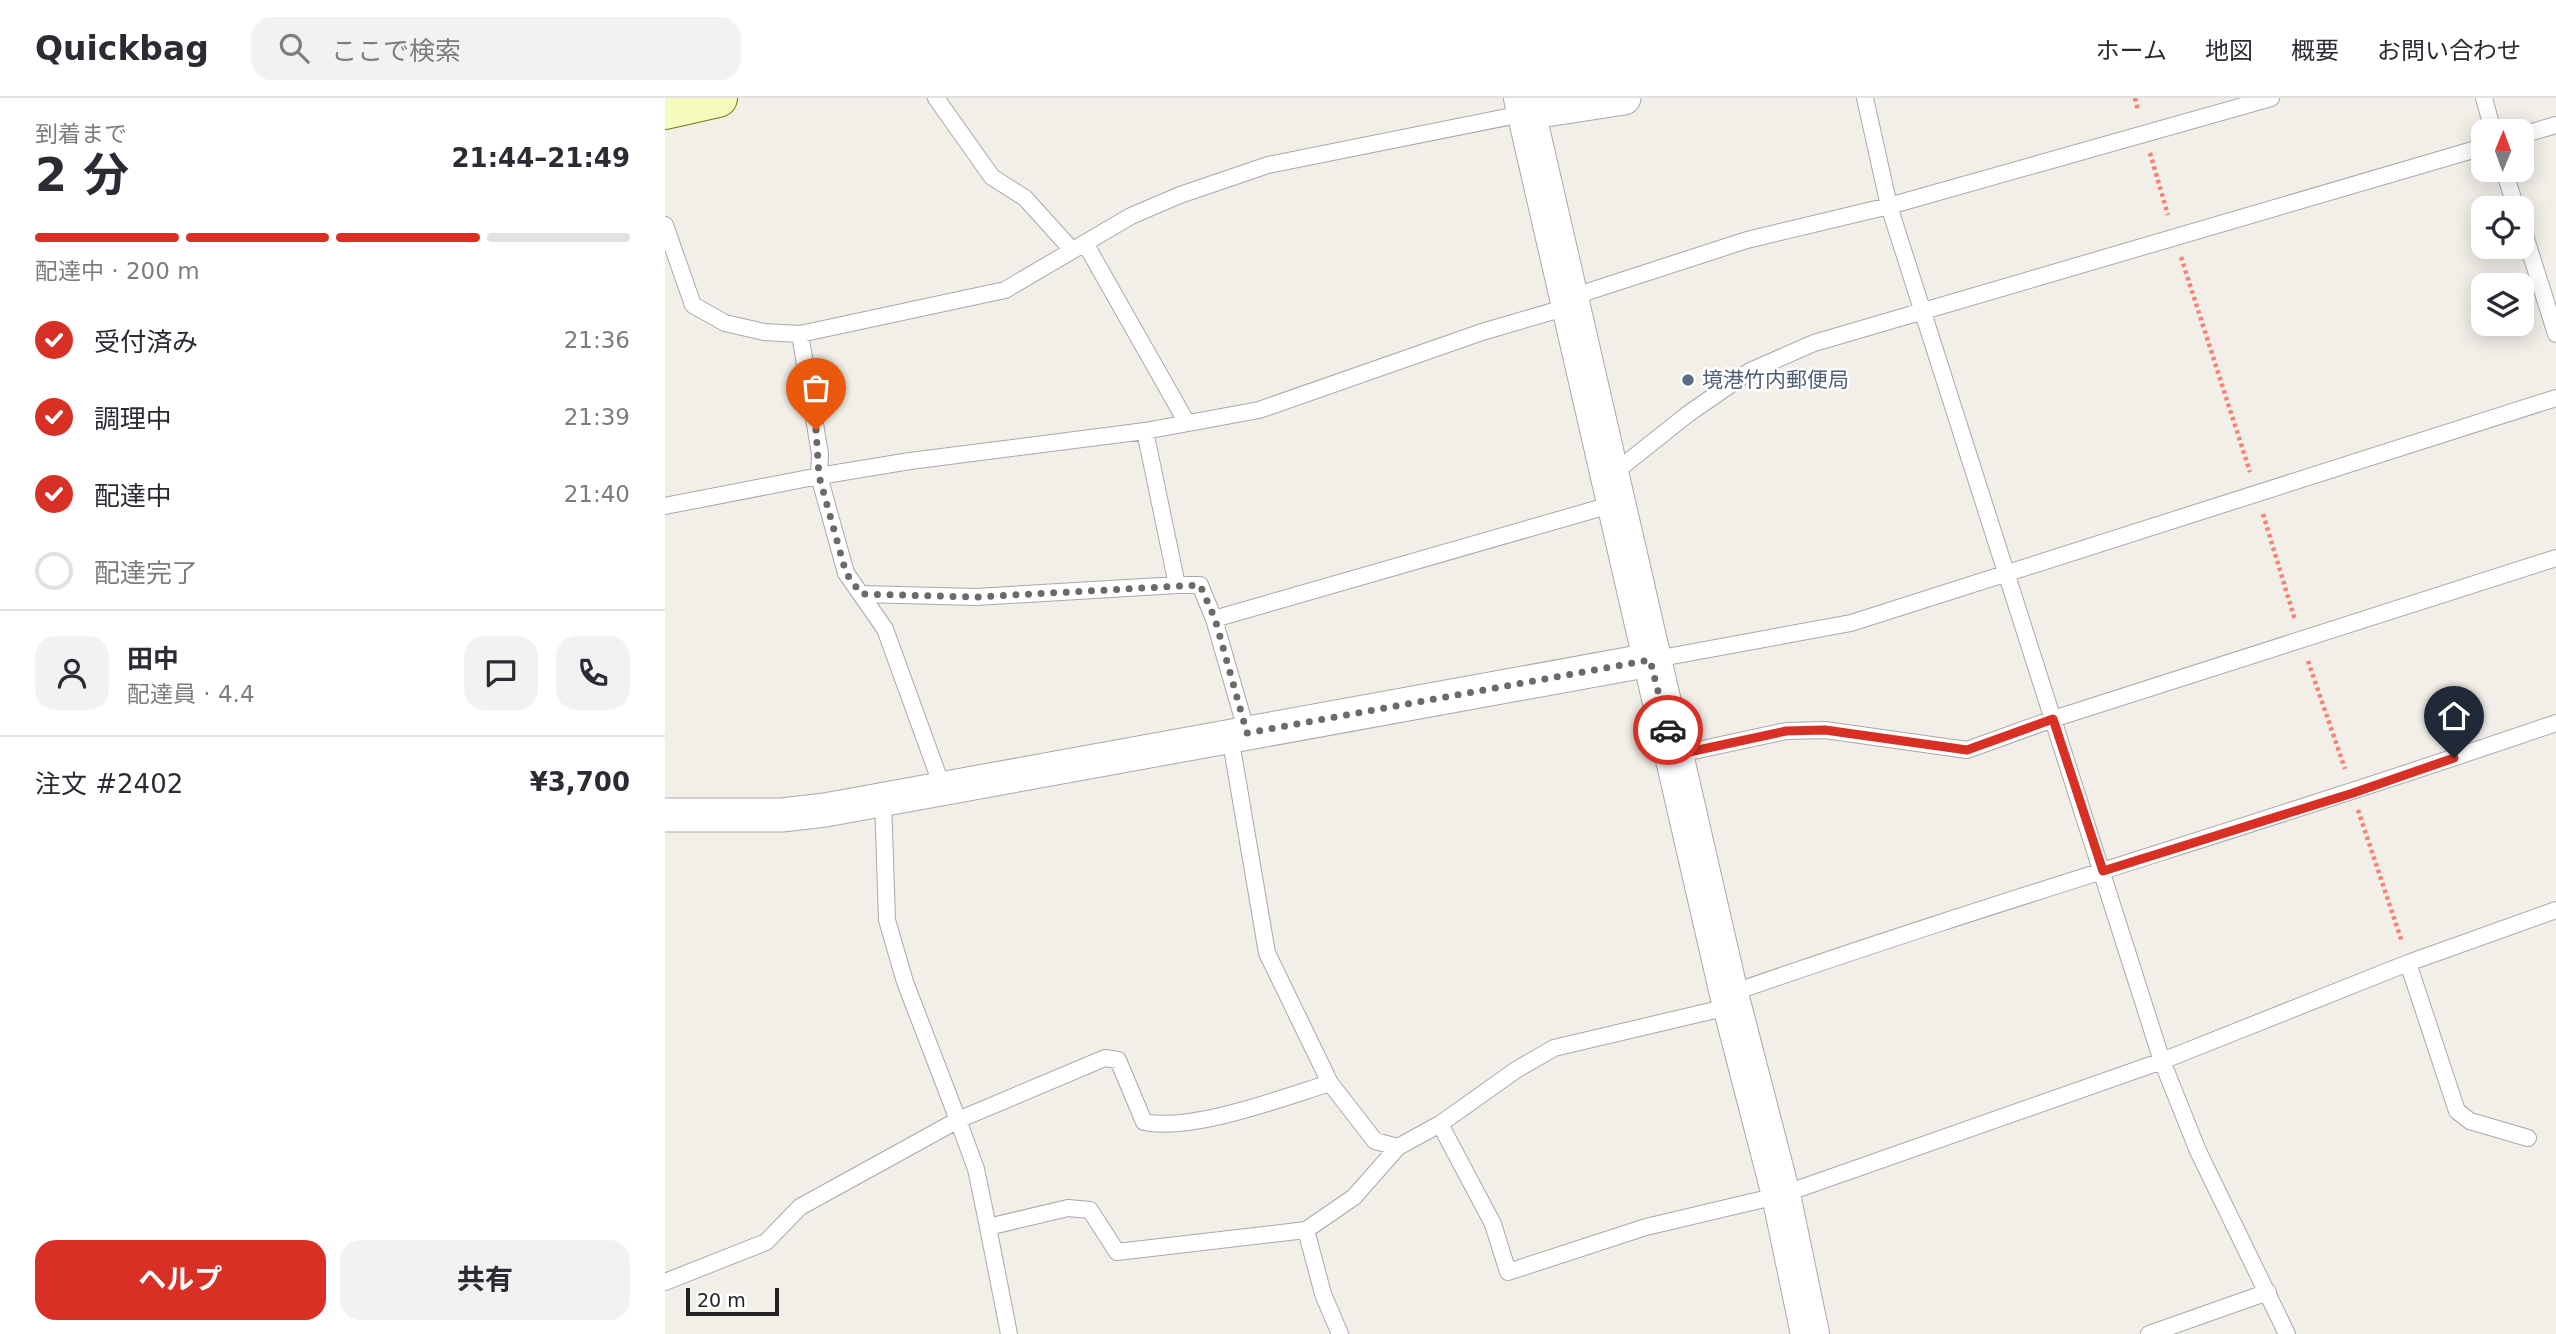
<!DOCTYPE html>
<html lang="ja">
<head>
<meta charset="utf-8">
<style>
  :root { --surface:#fff; --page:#f2f2f3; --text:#2b2b33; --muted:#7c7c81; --line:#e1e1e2; --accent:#d93025 }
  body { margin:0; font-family:"DejaVu Sans","Noto Sans JP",sans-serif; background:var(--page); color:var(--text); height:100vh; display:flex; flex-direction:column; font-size:26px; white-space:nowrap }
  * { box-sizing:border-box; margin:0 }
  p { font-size:23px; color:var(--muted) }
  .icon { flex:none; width:38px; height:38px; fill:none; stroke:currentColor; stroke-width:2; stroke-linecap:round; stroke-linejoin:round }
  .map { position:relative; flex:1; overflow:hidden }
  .side { display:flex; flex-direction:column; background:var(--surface); width:665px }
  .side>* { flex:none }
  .needle { width:46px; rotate:1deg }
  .tools { position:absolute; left:1806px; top:21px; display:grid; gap:14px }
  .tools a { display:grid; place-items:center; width:63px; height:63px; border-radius:14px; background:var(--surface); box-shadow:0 4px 18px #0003; font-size:35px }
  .scale { position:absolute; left:21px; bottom:18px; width:93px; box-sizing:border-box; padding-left:7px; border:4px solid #222; border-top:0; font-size:19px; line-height:24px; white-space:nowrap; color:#222; -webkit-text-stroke:5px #fff; paint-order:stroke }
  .pin { position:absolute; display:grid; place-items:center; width:60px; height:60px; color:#fff; margin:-72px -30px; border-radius:50% 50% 50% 0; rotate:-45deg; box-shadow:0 0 7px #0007 }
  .pin .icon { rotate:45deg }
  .courier { position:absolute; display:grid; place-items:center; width:70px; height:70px; margin:-35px; border:5px solid #d93025; border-radius:50%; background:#fff; color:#222; box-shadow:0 2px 9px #0007 }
  .overview em { font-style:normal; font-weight:700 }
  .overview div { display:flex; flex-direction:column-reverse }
  .overview { display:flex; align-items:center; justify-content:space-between; height:119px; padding:0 35px }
  h1 { font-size:46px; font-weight:700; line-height:52px }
  .bar { display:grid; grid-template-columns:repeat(4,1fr); gap:10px 7px; align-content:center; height:84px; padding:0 35px }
  .bar i { height:9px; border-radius:5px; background:var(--line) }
  .bar .active { background:var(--accent) }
  .bar p { grid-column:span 4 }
  .line { display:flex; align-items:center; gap:18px; padding:0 35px; border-top:2px solid var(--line) }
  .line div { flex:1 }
  .round { display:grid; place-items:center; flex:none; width:74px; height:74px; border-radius:21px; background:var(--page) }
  ol { padding:0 35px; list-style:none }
  li { display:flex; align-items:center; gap:21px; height:77px }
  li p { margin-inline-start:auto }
  li .icon { padding:7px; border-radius:50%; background:var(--accent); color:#fff; stroke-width:4 }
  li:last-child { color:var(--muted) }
  li i { width:38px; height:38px; border:4px solid var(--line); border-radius:50% }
  .primary-button { display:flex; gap:14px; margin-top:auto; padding:14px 35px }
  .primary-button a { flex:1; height:80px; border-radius:21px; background:var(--accent); color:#fff; font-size:28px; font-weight:700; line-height:80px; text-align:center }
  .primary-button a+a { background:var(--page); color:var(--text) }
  header { display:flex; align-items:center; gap:42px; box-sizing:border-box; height:98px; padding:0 35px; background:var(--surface); border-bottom:2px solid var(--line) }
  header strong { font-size:33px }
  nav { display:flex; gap:38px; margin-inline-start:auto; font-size:24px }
  .search { width:490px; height:63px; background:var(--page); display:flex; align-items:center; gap:18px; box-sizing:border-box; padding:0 24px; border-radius:21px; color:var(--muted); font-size:26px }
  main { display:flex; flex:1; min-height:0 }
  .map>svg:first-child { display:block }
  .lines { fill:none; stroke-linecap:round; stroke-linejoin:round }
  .service-casing { stroke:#a9a9a9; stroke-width:18 }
  .minor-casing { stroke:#a9a9a9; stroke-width:35 }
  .tertiary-casing { stroke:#a9a9a9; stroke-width:40 }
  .secondary-casing { stroke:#707d05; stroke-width:40 }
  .path { stroke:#fa8072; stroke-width:4.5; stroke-dasharray:3.5 3.5; stroke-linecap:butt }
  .service { stroke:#fff; stroke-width:16 }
  .minor { stroke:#fff; stroke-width:33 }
  .tertiary { stroke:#fff; stroke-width:38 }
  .secondary { stroke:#f7fabf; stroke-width:38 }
  .done { stroke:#6b6a68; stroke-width:7; stroke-dasharray:0 12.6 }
  .route { stroke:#d93025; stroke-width:9 }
  .service-dot { fill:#5c6f8a; stroke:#fff; stroke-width:2.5 }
  .labels { text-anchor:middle; stroke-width:5; stroke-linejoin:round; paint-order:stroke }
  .service-label { font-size:21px; fill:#4e5e75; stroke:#fff; text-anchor:start }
</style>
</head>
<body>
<header>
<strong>Quickbag</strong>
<div class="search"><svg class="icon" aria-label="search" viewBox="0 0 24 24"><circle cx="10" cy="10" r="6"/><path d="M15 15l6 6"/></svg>ここで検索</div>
<nav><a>ホーム</a><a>地図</a><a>概要</a><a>お問い合わせ</a></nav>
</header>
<main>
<section class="side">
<div class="overview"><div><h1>2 分</h1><p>到着まで</p></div><em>21:44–21:49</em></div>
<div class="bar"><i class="active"></i><i class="active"></i><i class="active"></i><i></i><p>配達中 · 200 m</p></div>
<ol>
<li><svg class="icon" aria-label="check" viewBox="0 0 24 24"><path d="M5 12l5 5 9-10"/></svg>受付済み<p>21:36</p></li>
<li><svg class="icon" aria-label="check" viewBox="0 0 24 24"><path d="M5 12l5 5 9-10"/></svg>調理中<p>21:39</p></li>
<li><svg class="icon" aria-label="check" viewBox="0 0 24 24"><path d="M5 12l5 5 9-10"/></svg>配達中<p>21:40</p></li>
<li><i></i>配達完了</li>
</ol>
<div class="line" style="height:126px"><a class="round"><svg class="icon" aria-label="person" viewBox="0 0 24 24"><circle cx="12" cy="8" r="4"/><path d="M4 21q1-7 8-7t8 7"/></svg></a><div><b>田中</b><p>配達員 · 4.4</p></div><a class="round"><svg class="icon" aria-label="chat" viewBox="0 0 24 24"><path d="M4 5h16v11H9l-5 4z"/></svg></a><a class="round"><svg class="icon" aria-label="phone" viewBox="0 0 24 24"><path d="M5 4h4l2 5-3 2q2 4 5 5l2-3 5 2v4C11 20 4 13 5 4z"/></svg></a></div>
<div class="line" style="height:91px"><div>注文 #2402</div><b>¥3,700</b></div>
<div class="primary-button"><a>ヘルプ</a><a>共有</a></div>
</section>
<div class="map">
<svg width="1891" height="1236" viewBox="0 0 1891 1236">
  <rect width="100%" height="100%" fill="#f2efe9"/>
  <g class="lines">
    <g class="service-casing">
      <path id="service" d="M271 0 327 79 360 100 407 152
        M1200 0 1224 108 1497 963 1533 1053 1622 1236
        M1819 0 1828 33
        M1857 37 1891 27
        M1839 72 1851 110
        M0 127 28 207 60 225 99 234 135 236 340 192 466 118 515 97 603 67 862 15
        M1857 128 1891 236
        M420 145 522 325
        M945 378 1023 316 1085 273 1149 245 1818 49
        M0 408 154 378 155 356 135 236
        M196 496 311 499 512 487
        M549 521 535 487H512L480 333 594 312 817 234 906 208 922 194 1082 142 1224 108 1606 0
        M985 562 1186 525 1891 300
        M582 635 549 521 949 406
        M565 638 602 855 665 985 710 1043 733 1049 775 1026 851 972 889 950 1067 908
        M1010 657 1121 633 1160 632 1302 652 1388 621 1891 460
        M278 691 220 531 181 475 154 378 245 363 480 333
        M1743 865 1792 1013 1805 1023 1863 1040
        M1064 896C1338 800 1617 720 1891 625
        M775 1026 828 1126 843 1174 981 1129 1116 1097 1497 963 1743 865 1891 812
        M323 1129 311 1071 293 1022 440 960 453 962 479 1024C527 1034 617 1000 665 985
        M641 1132 658 1196 675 1236
        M0 1184 101 1144 135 1109 293 1022 240 884 222 822 218 702
        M344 1236 323 1129 403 1110 425 1112 452 1154 641 1132 689 1099 733 1049
        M1484 1236 1603 1194"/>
    </g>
    <g class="minor-casing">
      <path id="minor" d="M862 15 959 0
        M0 717H117L160 712 985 562"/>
    </g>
    <g class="tertiary-casing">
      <path id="tertiary" d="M858 0 1064 896 1116 1097 1145 1236"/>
    </g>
    <g class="secondary-casing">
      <path id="secondary" d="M0 12 53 0"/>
    </g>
    <path class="path" d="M1470 0 1473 13
      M1485 55 1503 117
      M1516 159 1585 374
      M1598 416 1630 522
      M1643 563 1680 671
      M1693 712 1737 844"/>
    <use href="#service" class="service"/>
    <use href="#minor" class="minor"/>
    <use href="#tertiary" class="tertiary"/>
    <use href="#secondary" class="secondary"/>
  </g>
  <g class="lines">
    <path class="done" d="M151 332 154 378 181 475 196 496 311 499 535 487 550 521 582 635 985 562 1003 632"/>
    <path class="route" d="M1003 632 1010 657 1121 633 1160 632 1302 652 1388 621 1438 773 1688 695 1789 660"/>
  </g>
  <circle class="service-dot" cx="1023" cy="282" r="7"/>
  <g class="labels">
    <g class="service-label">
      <text x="1037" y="289">境港竹内郵便局</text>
    </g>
  </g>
</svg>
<div class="tools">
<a><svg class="needle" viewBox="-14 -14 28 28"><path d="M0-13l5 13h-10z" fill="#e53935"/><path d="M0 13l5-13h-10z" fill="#7c7c81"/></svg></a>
<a><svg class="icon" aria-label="locate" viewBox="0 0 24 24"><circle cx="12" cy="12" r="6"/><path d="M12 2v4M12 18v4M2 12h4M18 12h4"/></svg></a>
<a><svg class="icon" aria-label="layers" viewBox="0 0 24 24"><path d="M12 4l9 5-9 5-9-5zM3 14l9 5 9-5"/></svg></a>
</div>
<div class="scale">20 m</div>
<div class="pin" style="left:151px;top:332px;background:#ea580c"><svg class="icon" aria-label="bag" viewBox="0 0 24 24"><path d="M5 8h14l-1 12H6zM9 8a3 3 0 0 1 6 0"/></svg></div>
<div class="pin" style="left:1789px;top:660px;background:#1f2937"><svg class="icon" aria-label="home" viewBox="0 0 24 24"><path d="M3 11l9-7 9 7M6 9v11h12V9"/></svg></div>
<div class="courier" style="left:1003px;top:632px"><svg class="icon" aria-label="car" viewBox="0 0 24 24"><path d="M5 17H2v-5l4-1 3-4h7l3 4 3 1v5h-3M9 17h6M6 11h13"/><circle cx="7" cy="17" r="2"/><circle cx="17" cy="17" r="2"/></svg></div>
</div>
</main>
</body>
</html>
